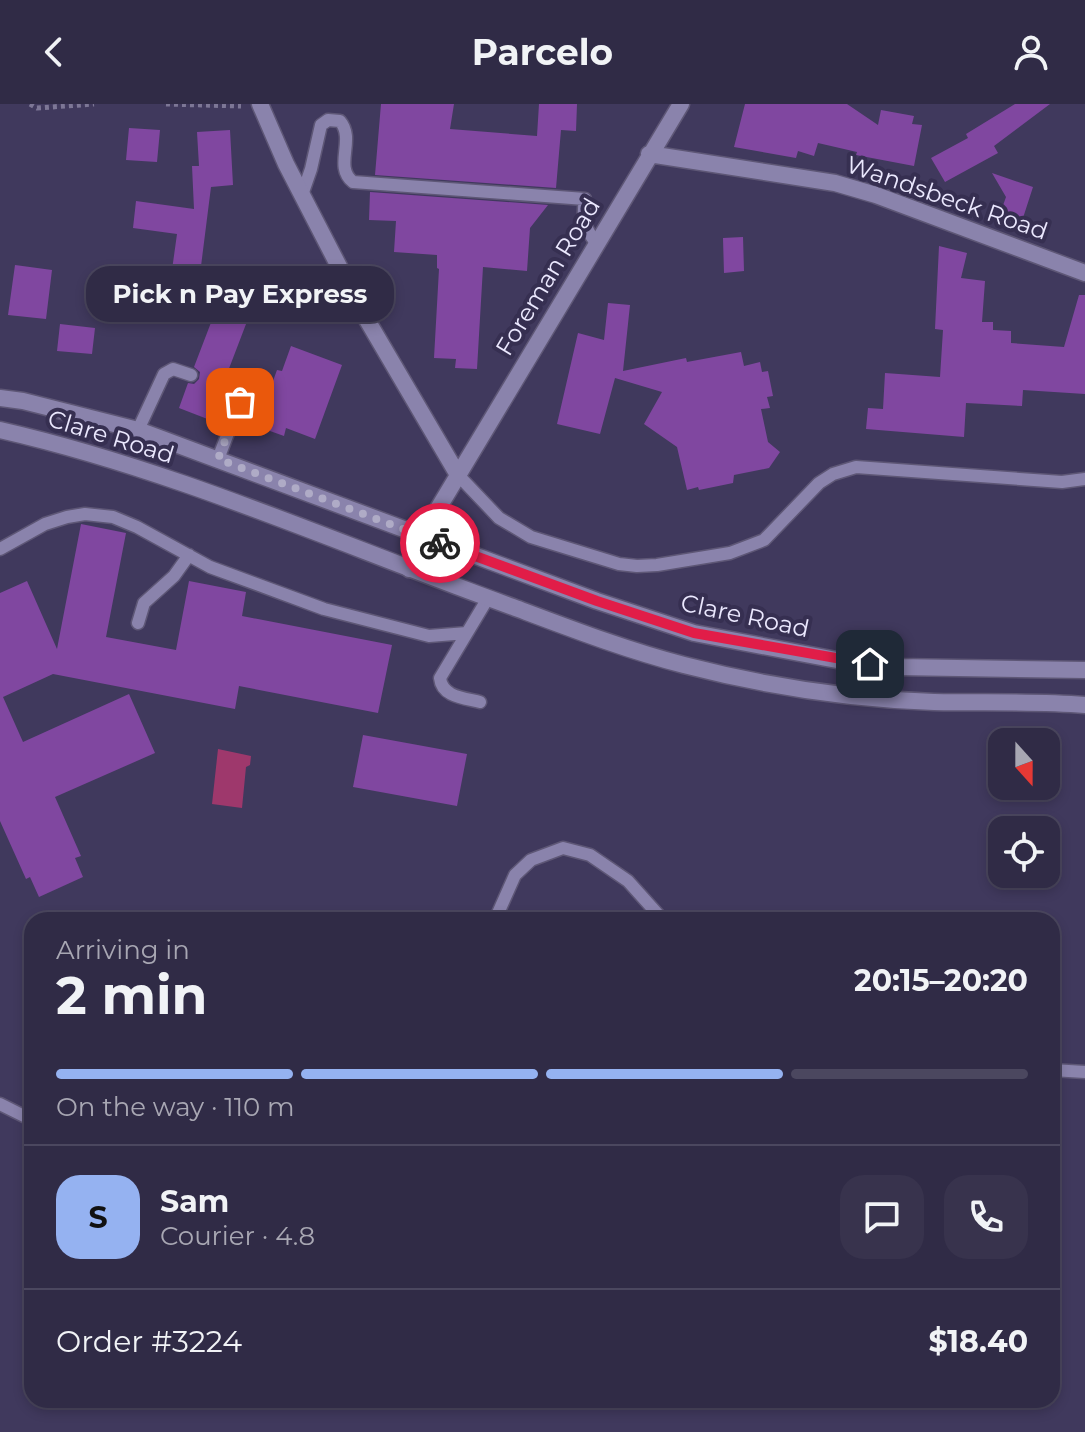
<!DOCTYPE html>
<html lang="en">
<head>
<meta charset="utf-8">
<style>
  :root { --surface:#302b46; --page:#38334d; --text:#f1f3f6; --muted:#a8a7b3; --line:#4b475f; --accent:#95b2f1 }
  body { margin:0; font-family:Montserrat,sans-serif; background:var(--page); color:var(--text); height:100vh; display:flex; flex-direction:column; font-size:30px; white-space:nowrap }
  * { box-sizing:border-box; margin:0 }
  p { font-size:26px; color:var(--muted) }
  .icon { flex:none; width:44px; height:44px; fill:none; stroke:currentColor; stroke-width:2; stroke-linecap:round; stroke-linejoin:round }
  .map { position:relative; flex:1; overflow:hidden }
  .details { position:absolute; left:24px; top:808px; width:1036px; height:496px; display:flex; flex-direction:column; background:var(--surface); border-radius:24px; box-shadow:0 4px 12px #0003,0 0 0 2px var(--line) }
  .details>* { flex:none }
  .needle { width:52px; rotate:159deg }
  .buttons { position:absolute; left:988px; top:624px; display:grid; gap:16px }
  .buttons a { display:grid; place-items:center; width:72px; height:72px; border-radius:16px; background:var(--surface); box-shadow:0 4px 12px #0003,0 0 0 2px var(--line); font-size:40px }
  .pin { position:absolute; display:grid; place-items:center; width:68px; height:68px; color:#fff; margin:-34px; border-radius:16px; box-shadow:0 4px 12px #0006 }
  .courier { position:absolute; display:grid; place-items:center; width:80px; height:80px; margin:-40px; border:6px solid #e11d48; border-radius:50%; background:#fff; color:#222; box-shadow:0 2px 10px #0007 }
  .bubble { position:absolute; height:56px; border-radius:24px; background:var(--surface); box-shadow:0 4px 12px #0003,0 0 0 2px var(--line); font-size:26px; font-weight:700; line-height:56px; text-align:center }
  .head em { font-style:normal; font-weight:700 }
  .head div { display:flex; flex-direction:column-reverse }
  .head { display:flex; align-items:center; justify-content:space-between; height:136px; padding:0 32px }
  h1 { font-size:52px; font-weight:700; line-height:60px }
  .bar { display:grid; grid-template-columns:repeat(4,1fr); gap:12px 8px; align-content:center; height:96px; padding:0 32px }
  .bar i { height:10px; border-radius:6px; background:var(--line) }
  .bar .selected { background:var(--accent) }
  .bar p { grid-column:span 4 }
  .line { display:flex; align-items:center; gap:20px; padding:0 32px; border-top:2px solid var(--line) }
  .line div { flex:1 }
  .round { display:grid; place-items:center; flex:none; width:84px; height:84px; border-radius:24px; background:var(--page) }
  header { display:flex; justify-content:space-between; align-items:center; height:104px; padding:0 32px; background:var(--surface); font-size:36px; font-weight:700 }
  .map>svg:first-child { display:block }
  .water { fill:#9e386c }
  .building { fill:#8047a0 }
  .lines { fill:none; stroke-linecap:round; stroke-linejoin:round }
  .service-casing { stroke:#5e5776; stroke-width:15 }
  .minor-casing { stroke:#5e5776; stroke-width:19 }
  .tertiary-casing { stroke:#5e5776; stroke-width:19 }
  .path { stroke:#7d7796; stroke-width:5; stroke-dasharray:4 4; stroke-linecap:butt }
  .service { stroke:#8a83ac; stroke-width:12 }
  .minor { stroke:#8a83ac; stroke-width:16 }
  .tertiary { stroke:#8a83ac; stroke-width:16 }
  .done { stroke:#afabc6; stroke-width:8; stroke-dasharray:0 14.4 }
  .route { stroke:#e11d48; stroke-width:10 }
  .labels { text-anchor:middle; stroke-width:8; stroke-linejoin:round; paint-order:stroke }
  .street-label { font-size:24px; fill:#ebe8fe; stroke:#362f51 }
</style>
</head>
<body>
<header><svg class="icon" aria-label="back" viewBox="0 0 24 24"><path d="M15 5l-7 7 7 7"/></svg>Parcelo<svg class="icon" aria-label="person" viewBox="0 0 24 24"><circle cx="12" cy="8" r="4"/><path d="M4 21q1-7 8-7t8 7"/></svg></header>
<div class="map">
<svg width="1085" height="1328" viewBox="0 0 1085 1328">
  <rect width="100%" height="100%" fill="#40395d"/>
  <path class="water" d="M218 645 251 652 250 661 246 663 242 704 212 700Z"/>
  <path class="building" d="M381 0H454L450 25 537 32 539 0H577L576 27 561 26 556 84 375 71Z
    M745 0H847L878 21 881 6 914 12 912 20 922 21 914 62 856 51 857 48 818 39 814 52 798 47 796 54 734 43Z
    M1015 0H1050L994 42 998 49 945 78 931 54 968 34 966 30Z
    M129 24 160 26 157 58 126 56Z
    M230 26 233 81 211 83 200 170 172 166 177 130 133 124 136 97 194 105 192 62H199L197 28Z
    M992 69 1033 83 1022 117 1000 110 1006 93Z
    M370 88 548 101 530 124 527 167 483 163 477 265 455 264 456 255 434 254 439 165 437 164V151L394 148 396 117 369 116Z
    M743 133 744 167 724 169 723 134Z
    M939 142 967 149 961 174 985 177 982 218H993V226L1011 227V239L1064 243 1079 191H1085V290L1023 286 1022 302 966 299 964 333 866 325 868 304 883 305 885 269 940 273 943 226 935 225Z
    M15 161 52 166 46 215 8 211Z
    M220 195 251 207 225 275H218L214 280V287L219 292 210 316 179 304 188 279 194 280 199 275 200 268 194 263Z
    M608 199 630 201 623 267 686 254 687 258 741 248 744 262 760 258 762 268 768 267 773 292 767 293 770 304 761 305 768 338 780 348 769 364 734 371 733 379 699 386 698 383 687 386 677 343 644 320 662 288 615 274 600 330 557 320 578 229 604 236Z
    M60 220 95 224 92 250 57 247Z
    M291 242 342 261 315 335 286 324 284 332 270 327 262 307 277 266 282 267Z
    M81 420 126 429 106 533 176 546 189 477 246 488 242 512 392 541 378 609 239 582 235 605 53 570 3 593 23 638 129 590 155 649 55 693 81 752 75 754 83 773 39 793 30 773 26 775 0 717V489L27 477 57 545Z
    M363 631 467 650 457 702 353 683Z"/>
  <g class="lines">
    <g class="service-casing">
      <path id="service" d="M302 91 311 65 321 21 328 16 340 17C356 36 333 62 353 78L585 95C582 115 584 123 596 139
        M138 326 164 270 173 265 191 271
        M218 355 240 298 236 290 222 283
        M458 371 499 414 531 433 619 460 637 462 657 461 730 449 764 436 819 379 833 370 856 363 1062 378 1085 375
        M0 445 45 420 67 413 85 410 113 413 137 423 210 463 324 505 429 532 467 529
        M138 519 144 499 174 472 189 451
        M480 598C464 594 442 593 440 574L488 494
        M495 816 515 771 531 756 563 744 590 751 628 777 663 816
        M1052 966 1085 968
        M0 1000 32 1016"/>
    </g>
    <g class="minor-casing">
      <path id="minor" d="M260 0 286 60 363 209 458 371
        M649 50 835 79 876 91 1085 169
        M409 465 433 413 681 0"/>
    </g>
    <g class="tertiary-casing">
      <path id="tertiary" d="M0 294 23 297 138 326 597 497 694 529 842 557 898 563 1085 566
        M0 326C176 366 343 442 513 503 569 524 626 546 684 561 765 582 851 595 934 598 985 599 1035 597 1085 601"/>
    </g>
    <path class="path" d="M30 0 37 4 94 0
      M166 0 241 2"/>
    <use href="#service" class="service"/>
    <use href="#minor" class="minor"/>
    <use href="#tertiary" class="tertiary"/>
  </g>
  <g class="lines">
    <path class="done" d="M240 298 218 355 440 439"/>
    <path class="route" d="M440 439 597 497 694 529 870 560"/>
  </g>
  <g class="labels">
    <g class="street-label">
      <text transform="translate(947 94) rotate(19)" y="8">Wandsbeck Road</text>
      <text transform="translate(548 173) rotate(-59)" y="8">Foreman Road</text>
      <text transform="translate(111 333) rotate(17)" y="8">Clare Road</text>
      <text transform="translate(745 512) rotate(12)" y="8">Clare Road</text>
    </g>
  </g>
</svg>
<div class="buttons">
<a><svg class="needle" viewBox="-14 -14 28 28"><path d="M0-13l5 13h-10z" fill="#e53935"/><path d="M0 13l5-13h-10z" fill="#a8a7b3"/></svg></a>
<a><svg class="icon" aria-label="locate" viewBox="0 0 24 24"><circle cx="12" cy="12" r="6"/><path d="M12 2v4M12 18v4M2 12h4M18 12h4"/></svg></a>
</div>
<div class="pin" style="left:240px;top:298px;background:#ea580c"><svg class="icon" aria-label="bag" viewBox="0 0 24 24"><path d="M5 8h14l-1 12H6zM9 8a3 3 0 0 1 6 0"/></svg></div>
<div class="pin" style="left:870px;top:560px;background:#1f2937"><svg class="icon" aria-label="home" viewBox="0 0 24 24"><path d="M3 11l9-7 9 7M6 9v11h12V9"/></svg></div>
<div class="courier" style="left:440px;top:439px"><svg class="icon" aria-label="bike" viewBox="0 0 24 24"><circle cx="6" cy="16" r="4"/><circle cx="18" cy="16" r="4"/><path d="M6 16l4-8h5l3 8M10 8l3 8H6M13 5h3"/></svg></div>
<div class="bubble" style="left:86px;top:162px;width:308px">Pick n Pay Express</div>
<section class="details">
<div class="head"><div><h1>2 min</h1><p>Arriving in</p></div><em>20:15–20:20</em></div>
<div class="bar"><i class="selected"></i><i class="selected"></i><i class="selected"></i><i></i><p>On the way · 110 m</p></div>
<div class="line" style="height:144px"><b class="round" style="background:var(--accent);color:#111">S</b><div><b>Sam</b><p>Courier · 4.8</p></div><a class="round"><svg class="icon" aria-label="chat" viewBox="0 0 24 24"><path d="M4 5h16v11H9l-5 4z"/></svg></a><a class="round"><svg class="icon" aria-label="phone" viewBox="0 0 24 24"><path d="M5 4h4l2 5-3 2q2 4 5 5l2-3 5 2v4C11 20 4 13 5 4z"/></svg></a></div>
<div class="line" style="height:104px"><div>Order #3224</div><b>$18.40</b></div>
</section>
</div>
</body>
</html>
